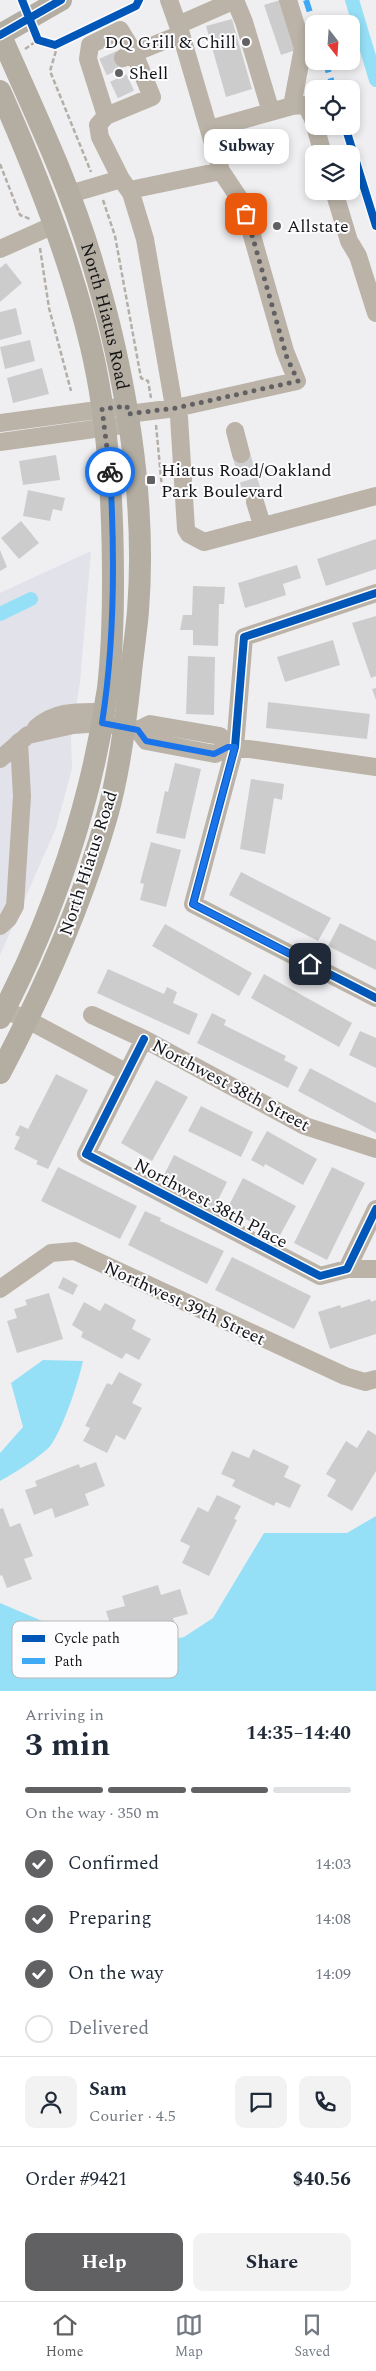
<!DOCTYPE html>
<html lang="en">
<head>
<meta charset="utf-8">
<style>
  :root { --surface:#fff; --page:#f2f2f3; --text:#1f2937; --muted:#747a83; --line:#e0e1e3; --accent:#616164 }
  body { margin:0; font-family:Spectral,serif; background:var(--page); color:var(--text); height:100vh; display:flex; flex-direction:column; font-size:19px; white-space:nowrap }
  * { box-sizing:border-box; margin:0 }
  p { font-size:16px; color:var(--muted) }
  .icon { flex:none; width:28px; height:28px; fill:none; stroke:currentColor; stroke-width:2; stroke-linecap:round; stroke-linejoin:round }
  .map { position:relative; height:1691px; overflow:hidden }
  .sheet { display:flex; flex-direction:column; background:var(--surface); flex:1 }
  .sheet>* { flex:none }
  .needle { width:32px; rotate:163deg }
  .buttons { position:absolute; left:305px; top:15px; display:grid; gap:10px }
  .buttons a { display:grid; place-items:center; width:55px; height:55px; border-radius:10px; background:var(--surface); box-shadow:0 2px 8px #0003; font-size:25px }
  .pin { position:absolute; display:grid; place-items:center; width:42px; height:42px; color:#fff; margin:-21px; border-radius:10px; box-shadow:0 2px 8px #0006 }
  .courier { position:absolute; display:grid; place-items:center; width:50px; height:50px; margin:-25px; border:4px solid #1a73e8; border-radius:50%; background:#fff; color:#222; box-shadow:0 1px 6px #0007 }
  .bubble { position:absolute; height:35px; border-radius:10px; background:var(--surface); box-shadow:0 2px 8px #0003; font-size:16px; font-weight:700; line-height:35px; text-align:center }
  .overview em { font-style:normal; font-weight:700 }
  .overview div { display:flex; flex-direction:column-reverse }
  .overview { display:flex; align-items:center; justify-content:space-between; height:85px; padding:0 25px }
  h1 { font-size:32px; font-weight:700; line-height:38px }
  .bar { display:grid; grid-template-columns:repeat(4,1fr); gap:8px 5px; align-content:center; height:60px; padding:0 25px }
  .bar i { height:6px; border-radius:4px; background:var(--line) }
  .bar .current { background:var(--accent) }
  .bar p { grid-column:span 4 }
  .line { display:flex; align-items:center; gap:12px; padding:0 25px; border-top:1px solid var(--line) }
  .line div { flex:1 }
  .round { display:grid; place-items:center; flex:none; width:52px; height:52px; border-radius:10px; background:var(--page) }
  ol { padding:0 25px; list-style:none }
  li { display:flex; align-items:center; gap:15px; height:55px }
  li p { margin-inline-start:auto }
  li .icon { padding:5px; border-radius:50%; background:var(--accent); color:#fff; stroke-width:4 }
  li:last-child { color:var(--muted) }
  li i { width:28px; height:28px; border:2px solid var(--line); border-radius:50% }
  .primary-button { display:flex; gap:10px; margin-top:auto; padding:10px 25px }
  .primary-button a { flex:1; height:58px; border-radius:10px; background:var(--accent); color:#fff; font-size:20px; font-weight:700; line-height:58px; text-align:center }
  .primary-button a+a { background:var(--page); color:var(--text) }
  .menu { display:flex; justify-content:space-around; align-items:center; height:70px; border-top:1px solid var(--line); background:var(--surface); font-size:14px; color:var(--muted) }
  .menu a { display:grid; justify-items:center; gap:2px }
  .menu .current { color:var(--accent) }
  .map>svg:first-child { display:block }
  .built { fill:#e1e2ea }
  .water { fill:#96e0f7 }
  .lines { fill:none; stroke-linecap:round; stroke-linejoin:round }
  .canal { stroke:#96e0f7; stroke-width:14 }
  .building { fill:#cdcccd }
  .minor-tunnel { stroke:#ceced1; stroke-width:18; stroke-dasharray:18 9; stroke-linecap:butt }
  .path { stroke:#b4aea7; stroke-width:2.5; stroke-dasharray:5 2.5; stroke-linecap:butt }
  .minor { stroke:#bbb3a7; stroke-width:18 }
  .major { stroke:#b4aea2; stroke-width:22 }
  .quiet { stroke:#3fa9f5; stroke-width:6; stroke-dasharray:12 6; stroke-linecap:butt }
  .cycleway-casing { stroke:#fcfcff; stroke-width:11 }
  .cycleway { stroke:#0057b8; stroke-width:8 }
  .done { stroke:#616164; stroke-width:5; stroke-dasharray:0 9 }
  .route { stroke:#1a73e8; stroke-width:6 }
  .poi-dot { fill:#616164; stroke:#fcfcff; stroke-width:2 }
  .labels { text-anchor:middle; stroke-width:4; stroke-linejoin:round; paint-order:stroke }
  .poi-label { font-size:18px; fill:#151517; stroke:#fcfcff; text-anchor:start }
  .street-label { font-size:18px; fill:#151517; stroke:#fcfcff }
  .key { fill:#fcfcff; stroke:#b7b7b9; stroke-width:1 }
  .key-label { font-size:14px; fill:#151517 }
</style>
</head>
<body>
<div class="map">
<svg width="376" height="1691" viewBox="0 0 376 1691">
  <rect width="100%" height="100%" fill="#efeff2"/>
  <path class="built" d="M91 551 80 682 71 738 72 769 56 828 0 955V593Z"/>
  <path class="water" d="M43 1360 83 1361C78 1383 64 1426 51 1445 42 1456 13 1474 0 1481V1453L23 1427 11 1383Z
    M376 1516V1691H0V1603L115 1652 184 1637 213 1618 264 1533H347Z"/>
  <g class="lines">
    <path class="canal" d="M352 0 376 80
      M0 614 31 599"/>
  </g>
  <path class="building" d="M280 0 296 50 281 55 264 5Z
    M232 19 252 89 226 97 206 26Z
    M6 263 22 283 0 302V268Z
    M16 308 22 334 0 340V312Z
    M30 340 35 361 5 369 0 347Z
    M42 368 49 394 13 403 7 378Z
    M56 455 60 480 23 485 19 461Z
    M28 490 65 498 62 511 53 509 50 521 23 516Z
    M21 521 39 543 19 559 1 538Z
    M376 539V569L326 586 317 559Z
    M0 550 7 567 0 571Z
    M297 565 301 578 283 584 286 595 245 608 238 583Z
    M193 586 225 587 224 604H219L218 646 193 645V630H180L183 615H192Z
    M376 616V676L371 678 352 623Z
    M333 640 340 665 285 682 277 657Z
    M188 656 215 657 214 715 186 714Z
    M376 688V700L372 689Z
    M268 702 370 714 367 739 266 728Z
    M175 763 201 769 185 839 156 833 165 791 168 792Z
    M251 779 284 784 282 800 274 798 265 854 240 849Z
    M151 842 181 850 166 907 140 900 144 884 140 883Z
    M241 872 331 918 318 941 229 895Z
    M340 923 376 941V970L328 946Z
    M165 924 252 973 239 996 152 946Z
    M108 969 164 994 167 987 177 992 173 1003 198 1014 189 1035 97 993Z
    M264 974 352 1023 339 1047 251 998Z
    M212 1013 226 1020 224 1025 286 1056 284 1060 298 1067 288 1088 197 1043Z
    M360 1031 376 1038V1068L349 1055Z
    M310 1068 376 1103V1133L298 1091Z
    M56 1074 88 1090 48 1169 36 1164 38 1161 14 1149 20 1137 15 1135 20 1125 28 1129Z
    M156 1080 188 1097 152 1161 121 1143Z
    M201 1106 253 1132 241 1157 188 1131Z
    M267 1131 317 1159 303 1185 265 1164 264 1167 251 1160Z
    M174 1155 227 1182 214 1208 161 1181Z
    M58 1167 137 1206 120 1239 41 1201Z
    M332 1167 365 1183 327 1260 294 1243Z
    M243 1178 296 1206 279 1237 227 1209Z
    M145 1211 161 1218 160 1221 224 1251 207 1284 128 1245Z
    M232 1257 311 1296 294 1329 215 1290Z
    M63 1277 78 1285 73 1295 58 1288Z
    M49 1293 63 1339 17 1353 7 1321 17 1318 14 1309 27 1305 25 1300Z
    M370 1299 371 1302 376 1300V1334L330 1349 318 1312 340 1305 341 1308Z
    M84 1302 100 1311 105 1303 136 1320 132 1329 151 1339 139 1360 126 1353 122 1359 81 1337 83 1332 72 1325Z
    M119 1372 142 1384 132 1403 142 1408 125 1440 116 1435 107 1453 83 1441 90 1428 85 1426 107 1383 112 1385Z
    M368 1430 376 1435V1471L352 1511 327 1496 336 1480 326 1474 346 1441 357 1448Z
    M253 1449 289 1466 284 1477 301 1485 290 1508 276 1502 274 1506 232 1486 235 1480 221 1474 232 1451 249 1458Z
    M96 1462 105 1486 85 1494 89 1505 55 1518 52 1508 34 1515 25 1490 37 1486 35 1481 79 1464 80 1468Z
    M217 1495 241 1506 234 1519 237 1520 209 1576 182 1563 190 1546 180 1541 198 1507 208 1512Z
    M3 1508 10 1527 20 1523 33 1556 24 1559 32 1579 7 1588 2 1575 0 1576V1509Z
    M158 1585 161 1595 180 1589 188 1614 173 1618 175 1624 129 1637 128 1632 114 1636 106 1611 125 1606 122 1596Z"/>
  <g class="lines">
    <path class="minor-tunnel" d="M103 67 123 58
      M114 90 135 80
      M241 454 255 502"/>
    <path class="path" d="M58 44 50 71 91 172
      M25 49 38 40
      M0 164 20 215 30 219
      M103 200 115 236 141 378 148 381 151 398
      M40 248 49 308 71 391
      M156 425 162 488 168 487"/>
    <path class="minor" d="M169 0 181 34
      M235 0 244 22 271 112
      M288 0 303 48 292 106
      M178 25 235 0
      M106 116 88 59 90 45 120 30 134 53 123 58
      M315 126 323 154
      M210 129 292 106 303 105 308 109 314 121
      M121 179 100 137 98 125 106 116 152 97 134 53 181 34 221 171 243 204 285 351 297 381 176 408 128 414
      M130 190 221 171
      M334 191 349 241 358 256 376 313
      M70 194 121 179 131 193 145 239 173 401 179 417 186 529 189 534 204 542 376 496
      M0 249 54 225
      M0 423 127 406
      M235 431 241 454
      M0 442 130 424
      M255 502 262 525
      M376 593 244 637 235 747 193 904 376 998
      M36 728C56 710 78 712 104 712
      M138 730 146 741 215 754 228 747H235L376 767
      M0 759 28 735 73 725 102 723 138 730 150 724 220 736 228 747
      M0 926 8 919 15 906 22 796 19 742
      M0 1008 28 1020 127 1073
      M92 1015 144 1039 305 1126 376 1149
      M144 1039 86 1154 320 1276 347 1269 376 1209
      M347 1269H376
      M0 1289 51 1253 75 1251 345 1376 365 1382 376 1379"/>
    <g class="major">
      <path id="s1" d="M0 34C33 109 69 183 92 261 125 371 147 497 138 611 136 635 132 658 130 682 125 726 119 773 107 816 81 906 44 990 0 1073"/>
      <path d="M0 35 61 0"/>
      <path d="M0 91C39 179 79 280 97 375 110 443 113 512 113 582 113 617 112 653 108 688 92 801 53 918 0 1018"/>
    </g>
    <path class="quiet" d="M306 0 314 25
      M325 61 334 89"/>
    <g class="cycleway-casing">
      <path id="cycleway" d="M22 0 38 40 55 45 136 6 139 0
        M0 35 61 0
        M345 126 376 226
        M376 593 244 637 235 747 193 904 376 998
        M144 1039 86 1154 320 1276 347 1269 376 1209"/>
    </g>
    <use href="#cycleway" class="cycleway"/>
  </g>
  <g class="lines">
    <path class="done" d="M110 472 102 409 127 406 128 414 176 408 298 381 287 358 246 214"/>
    <path class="route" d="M110 472C115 555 115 640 102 723L138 730 146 741 214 754 228 747H235L193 904 310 964"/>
  </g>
  <g class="poi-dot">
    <circle cx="246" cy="42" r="5"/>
    <circle cx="119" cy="73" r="5"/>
    <circle cx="277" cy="226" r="5"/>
    <rect x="146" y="475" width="10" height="10" rx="2.5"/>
  </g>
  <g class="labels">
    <g class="poi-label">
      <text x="236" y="48" text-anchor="end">DQ Grill &amp; Chill</text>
      <text x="129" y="79">Shell</text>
      <text x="287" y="232">Allstate</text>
      <text x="161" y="476">Hiatus Road/Oakland<tspan x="161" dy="21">Park Boulevard</tspan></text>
    </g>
    <g class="street-label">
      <text dy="6" stroke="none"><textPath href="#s1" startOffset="302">North Hiatus Road</textPath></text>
      <text transform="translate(88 863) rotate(-72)" y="6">North Hiatus Road</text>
      <text transform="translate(231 1085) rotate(28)" y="6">Northwest 38th Street</text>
      <text transform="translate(211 1203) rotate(28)" y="6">Northwest 38th Place</text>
      <text transform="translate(185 1303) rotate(25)" y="6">Northwest 39th Street</text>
    </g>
  </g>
  <rect x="12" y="1621" width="166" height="57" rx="8" class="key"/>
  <rect x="22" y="1635" width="23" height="7" fill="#0057b8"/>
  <rect x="22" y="1658" width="23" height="6" fill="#3fa9f5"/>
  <g class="key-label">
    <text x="54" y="1643">Cycle path</text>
    <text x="54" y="1666">Path</text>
  </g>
</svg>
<div class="buttons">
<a><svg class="needle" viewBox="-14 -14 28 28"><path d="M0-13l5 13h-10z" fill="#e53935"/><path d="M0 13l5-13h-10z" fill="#747a83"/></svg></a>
<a><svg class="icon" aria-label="locate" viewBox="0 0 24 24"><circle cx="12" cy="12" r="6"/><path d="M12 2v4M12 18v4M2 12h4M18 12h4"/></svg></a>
<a><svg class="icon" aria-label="layers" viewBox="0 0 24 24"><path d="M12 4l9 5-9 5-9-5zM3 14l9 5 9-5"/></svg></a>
</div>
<div class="pin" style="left:246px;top:214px;background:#ea580c"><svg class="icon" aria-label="bag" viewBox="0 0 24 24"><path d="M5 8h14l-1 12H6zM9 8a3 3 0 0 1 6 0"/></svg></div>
<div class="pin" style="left:310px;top:964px;background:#1f2937"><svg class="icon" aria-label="home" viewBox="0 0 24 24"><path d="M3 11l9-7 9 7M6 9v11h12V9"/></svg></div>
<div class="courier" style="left:110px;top:472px"><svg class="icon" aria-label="bike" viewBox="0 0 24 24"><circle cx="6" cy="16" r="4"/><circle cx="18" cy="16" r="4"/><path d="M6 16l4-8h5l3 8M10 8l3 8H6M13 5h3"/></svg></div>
<div class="bubble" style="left:204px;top:129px;width:85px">Subway</div>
</div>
<section class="sheet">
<div class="overview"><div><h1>3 min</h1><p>Arriving in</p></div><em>14:35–14:40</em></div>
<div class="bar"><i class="current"></i><i class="current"></i><i class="current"></i><i></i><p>On the way · 350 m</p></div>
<ol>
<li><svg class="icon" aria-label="check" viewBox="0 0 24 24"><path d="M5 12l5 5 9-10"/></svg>Confirmed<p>14:03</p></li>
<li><svg class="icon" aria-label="check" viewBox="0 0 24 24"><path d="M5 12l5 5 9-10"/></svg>Preparing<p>14:08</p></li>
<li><svg class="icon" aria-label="check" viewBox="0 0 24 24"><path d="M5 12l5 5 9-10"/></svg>On the way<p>14:09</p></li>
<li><i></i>Delivered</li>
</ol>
<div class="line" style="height:90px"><a class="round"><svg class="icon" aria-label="person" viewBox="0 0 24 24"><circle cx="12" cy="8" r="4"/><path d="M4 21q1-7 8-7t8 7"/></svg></a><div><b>Sam</b><p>Courier · 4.5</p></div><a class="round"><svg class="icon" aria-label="chat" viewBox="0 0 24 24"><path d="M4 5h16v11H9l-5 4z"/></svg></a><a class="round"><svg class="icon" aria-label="phone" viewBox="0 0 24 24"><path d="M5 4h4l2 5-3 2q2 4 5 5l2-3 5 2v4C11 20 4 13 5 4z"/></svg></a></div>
<div class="line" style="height:65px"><div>Order #9421</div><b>$40.56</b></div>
<div class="primary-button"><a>Help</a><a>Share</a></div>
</section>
<nav class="menu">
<a class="current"><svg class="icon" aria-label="home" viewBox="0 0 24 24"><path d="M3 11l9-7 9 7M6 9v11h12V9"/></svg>Home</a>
<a><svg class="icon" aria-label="map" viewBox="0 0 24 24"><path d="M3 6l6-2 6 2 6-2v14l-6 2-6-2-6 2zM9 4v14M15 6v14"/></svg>Map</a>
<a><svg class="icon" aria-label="saved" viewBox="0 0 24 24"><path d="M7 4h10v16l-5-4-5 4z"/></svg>Saved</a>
</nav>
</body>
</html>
